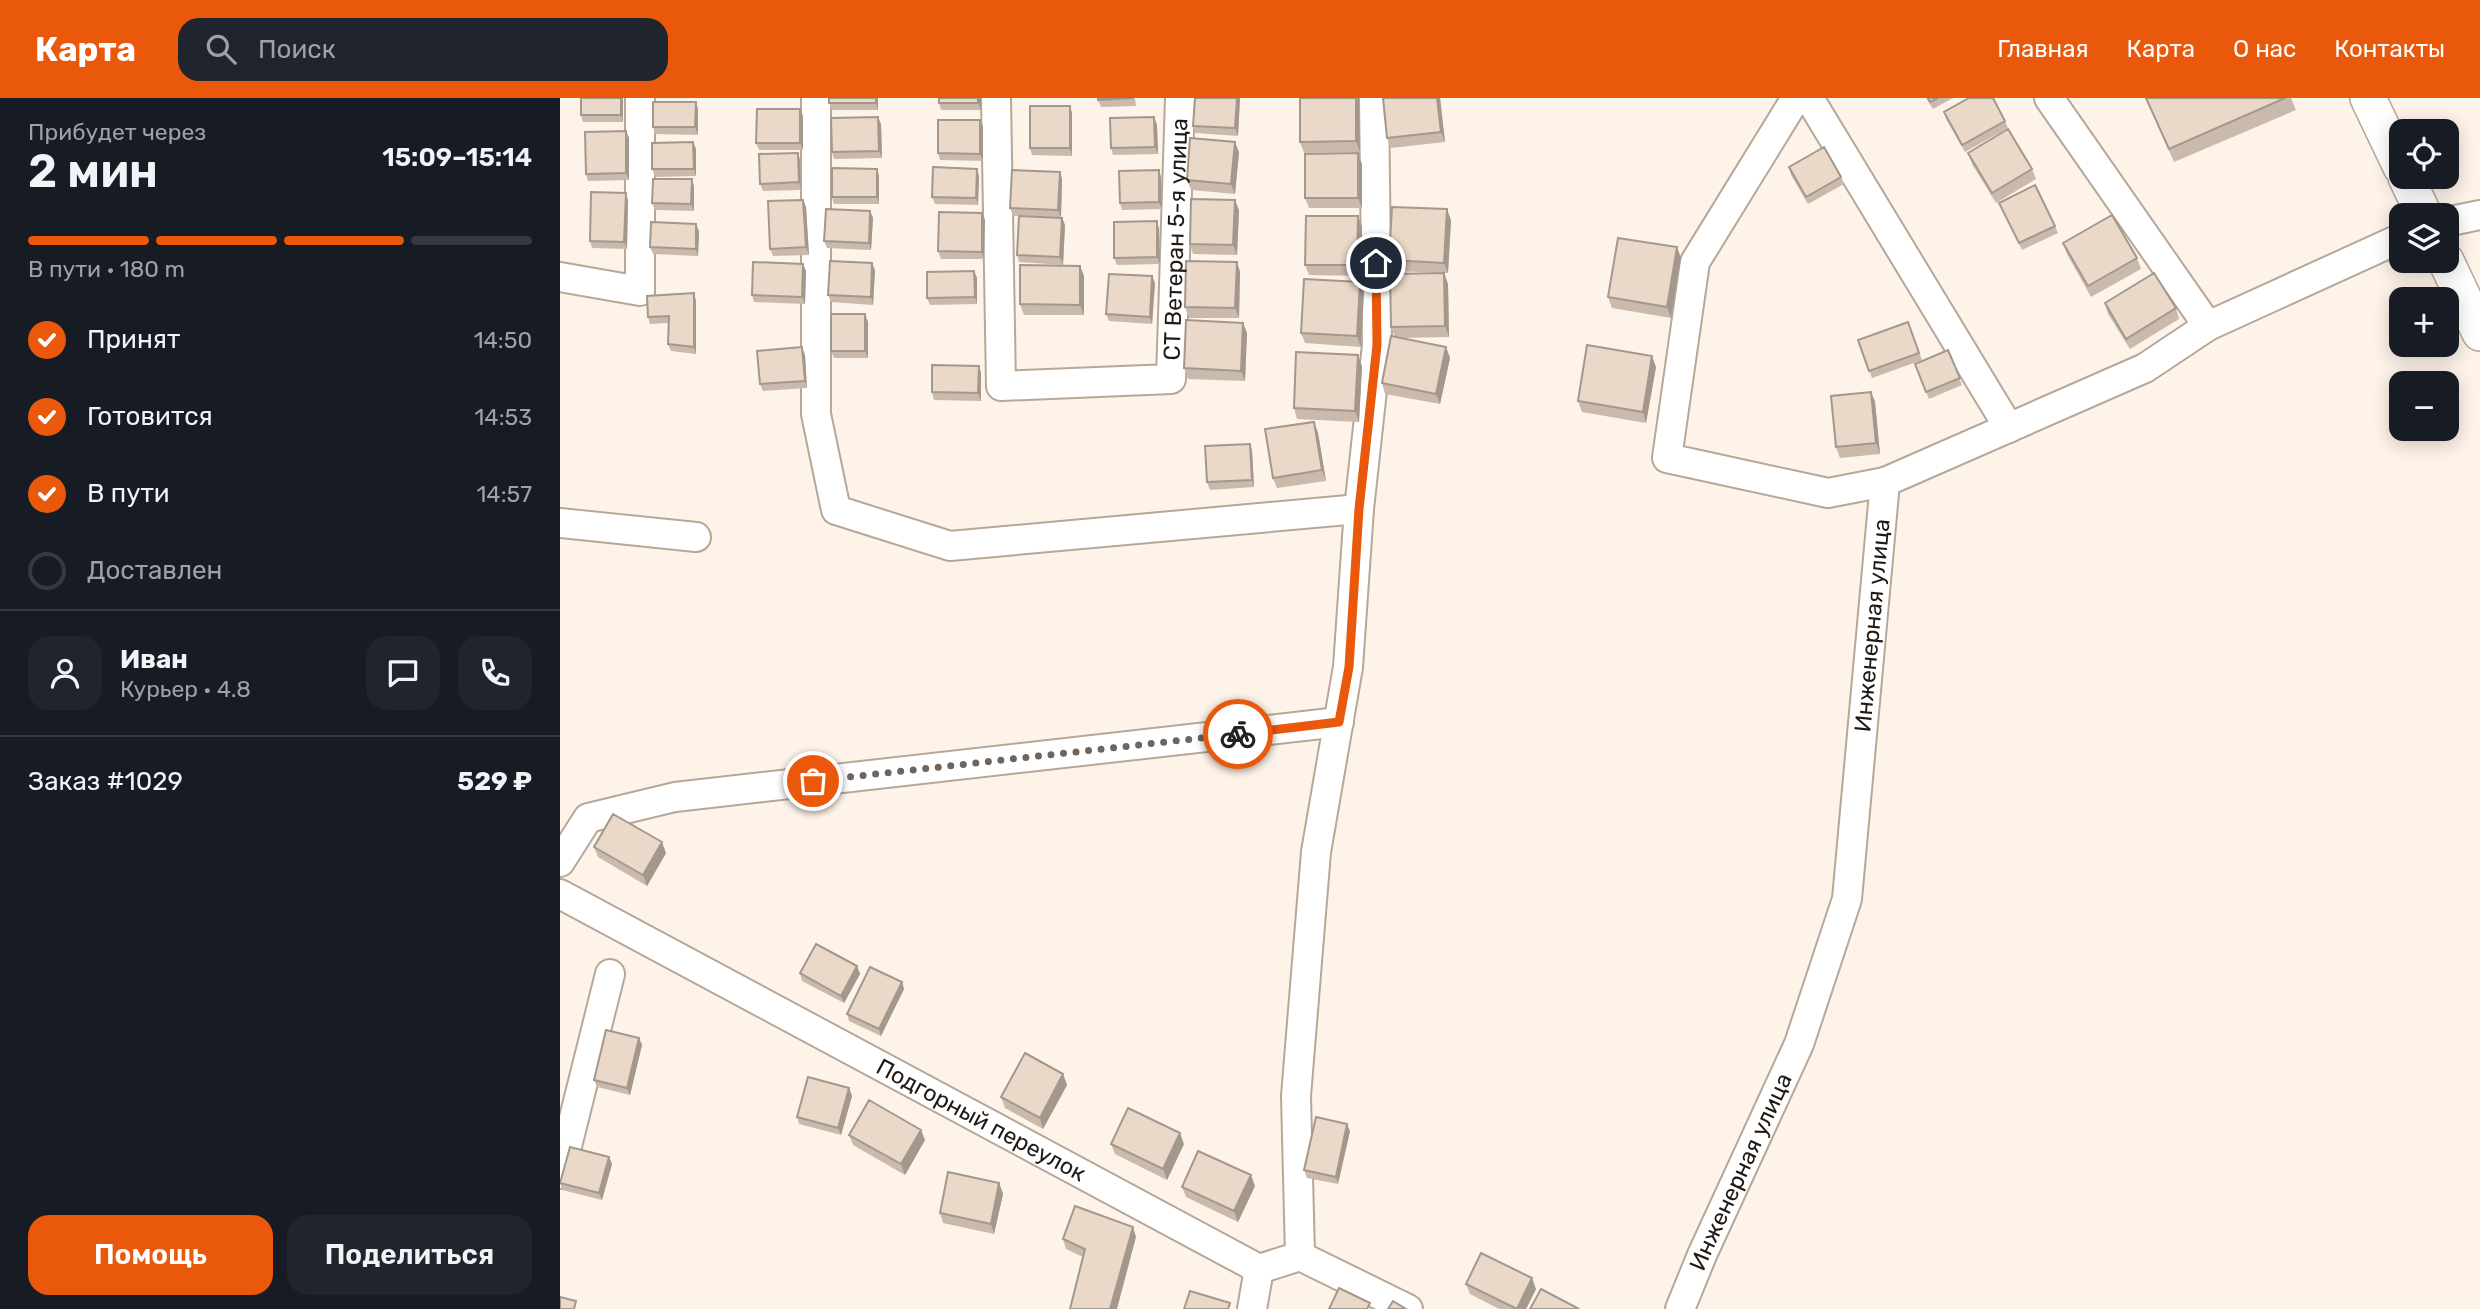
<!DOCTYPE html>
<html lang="ru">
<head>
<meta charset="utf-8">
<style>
  :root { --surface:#171b24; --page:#20242c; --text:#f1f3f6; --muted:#9ea1a6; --line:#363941; --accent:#ea580c }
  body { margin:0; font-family:Rubik,sans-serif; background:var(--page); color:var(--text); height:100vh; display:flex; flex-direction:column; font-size:26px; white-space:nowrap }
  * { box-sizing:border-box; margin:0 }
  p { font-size:23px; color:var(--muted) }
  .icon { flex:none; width:38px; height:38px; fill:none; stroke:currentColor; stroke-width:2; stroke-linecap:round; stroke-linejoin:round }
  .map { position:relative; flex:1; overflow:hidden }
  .drawer { display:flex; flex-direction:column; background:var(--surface); width:560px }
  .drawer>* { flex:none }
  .buttons { position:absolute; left:1829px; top:21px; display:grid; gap:14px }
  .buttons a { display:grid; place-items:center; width:70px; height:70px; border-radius:14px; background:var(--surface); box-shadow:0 4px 18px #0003; font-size:35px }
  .pin { position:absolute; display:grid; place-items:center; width:60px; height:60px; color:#fff; margin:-30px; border:4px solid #fff; border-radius:50%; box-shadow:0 2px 7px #0007 }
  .courier { position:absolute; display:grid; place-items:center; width:70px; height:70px; margin:-35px; border:5px solid #ea580c; border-radius:50%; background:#fff; color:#222; box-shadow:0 2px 9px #0007 }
  .overview em { font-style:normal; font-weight:600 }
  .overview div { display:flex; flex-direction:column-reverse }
  .overview { display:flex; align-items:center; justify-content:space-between; height:119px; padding:0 28px }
  h1 { font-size:46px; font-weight:600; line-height:52px }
  .bar { display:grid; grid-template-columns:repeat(4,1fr); gap:10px 7px; align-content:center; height:84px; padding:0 28px }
  .bar i { height:9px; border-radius:5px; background:var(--line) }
  .bar .on { background:var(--accent) }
  .bar p { grid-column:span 4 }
  .line { display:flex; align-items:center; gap:18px; padding:0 28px; border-top:2px solid var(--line) }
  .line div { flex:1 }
  .round { display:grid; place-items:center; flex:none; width:74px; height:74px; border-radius:21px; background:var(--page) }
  ol { padding:0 28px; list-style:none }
  li { display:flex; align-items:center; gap:21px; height:77px }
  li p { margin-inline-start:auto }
  li .icon { padding:7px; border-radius:50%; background:var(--accent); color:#fff; stroke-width:4 }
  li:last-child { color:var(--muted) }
  li i { width:38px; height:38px; border:4px solid var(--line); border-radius:50% }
  .action { display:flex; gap:14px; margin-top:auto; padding:14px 28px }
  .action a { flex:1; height:80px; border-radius:21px; background:var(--accent); color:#fff; font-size:28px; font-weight:600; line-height:80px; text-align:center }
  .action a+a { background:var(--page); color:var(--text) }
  header { display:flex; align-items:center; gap:42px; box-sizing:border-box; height:98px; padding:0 35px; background:var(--accent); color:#fff }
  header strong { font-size:33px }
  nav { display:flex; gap:38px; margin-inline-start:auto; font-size:24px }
  .search { width:490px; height:63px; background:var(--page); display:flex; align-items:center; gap:18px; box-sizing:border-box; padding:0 24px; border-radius:21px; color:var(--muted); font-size:26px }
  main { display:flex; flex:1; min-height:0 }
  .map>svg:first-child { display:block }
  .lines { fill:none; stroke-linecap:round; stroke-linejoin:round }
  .minor-casing { stroke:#b8a798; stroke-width:32 }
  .major-casing { stroke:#b8a798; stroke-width:38 }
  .minor { stroke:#fff; stroke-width:28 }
  .major { stroke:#fff; stroke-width:35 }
  .wall { fill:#c9baac }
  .shaded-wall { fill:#a4978c }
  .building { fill:#ead8c8; stroke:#a4978c; stroke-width:2 }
  .done { stroke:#6e655f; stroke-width:7; stroke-dasharray:0 12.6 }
  .route { stroke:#ea580c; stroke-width:9 }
  .labels { text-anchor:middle; stroke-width:6; stroke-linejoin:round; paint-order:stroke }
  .street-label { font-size:23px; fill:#201914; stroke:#fff }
</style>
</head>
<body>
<header>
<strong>Карта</strong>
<div class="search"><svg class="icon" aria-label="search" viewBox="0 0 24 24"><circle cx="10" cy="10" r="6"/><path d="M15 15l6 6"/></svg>Поиск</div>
<nav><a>Главная</a><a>Карта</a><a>О нас</a><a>Контакты</a></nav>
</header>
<main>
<section class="drawer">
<div class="overview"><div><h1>2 мин</h1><p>Прибудет через</p></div><em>15:09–15:14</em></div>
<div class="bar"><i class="on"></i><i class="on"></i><i class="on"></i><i></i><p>В пути · 180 m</p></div>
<ol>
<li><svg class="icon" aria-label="check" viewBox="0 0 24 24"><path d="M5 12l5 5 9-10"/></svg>Принят<p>14:50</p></li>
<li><svg class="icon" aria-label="check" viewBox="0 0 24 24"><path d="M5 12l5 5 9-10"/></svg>Готовится<p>14:53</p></li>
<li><svg class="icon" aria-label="check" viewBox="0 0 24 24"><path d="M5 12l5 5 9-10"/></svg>В пути<p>14:57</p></li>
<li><i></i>Доставлен</li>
</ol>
<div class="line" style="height:126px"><a class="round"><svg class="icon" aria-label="person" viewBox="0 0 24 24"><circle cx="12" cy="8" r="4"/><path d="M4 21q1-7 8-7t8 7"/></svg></a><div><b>Иван</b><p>Курьер · 4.8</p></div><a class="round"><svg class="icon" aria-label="chat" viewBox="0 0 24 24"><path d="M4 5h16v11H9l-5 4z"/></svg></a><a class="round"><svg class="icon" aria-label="phone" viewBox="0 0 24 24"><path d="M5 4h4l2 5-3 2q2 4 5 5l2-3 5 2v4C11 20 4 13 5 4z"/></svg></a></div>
<div class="line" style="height:91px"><div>Заказ #1029</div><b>529 ₽</b></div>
<div class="action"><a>Помощь</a><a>Поделиться</a></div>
</section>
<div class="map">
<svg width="1920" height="1211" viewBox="0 0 1920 1211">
  <rect width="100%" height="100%" fill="#fef3e9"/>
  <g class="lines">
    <g class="minor-casing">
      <g id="minor">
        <path d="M256 0V316L276 412 390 448 799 411"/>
        <path id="s1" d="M436 0 441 288 611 281 620 0"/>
        <path d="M1236 0 1135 164 1107 360 1268 395 1325 384"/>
        <path d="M1249 0 1449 330"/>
        <path d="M1489 0 1648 228"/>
        <path d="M1886 124 1920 117"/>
        <path d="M0 179 80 193V0"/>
        <path d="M0 425 136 439"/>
        <path d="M0 764 28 720 115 699 779 624"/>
        <path id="s2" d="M0 796 699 1171 740 1158 848 1211"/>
        <path d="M0 1076 50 876"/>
        <path d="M740 1158 736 998 756 754 788 569 799 411 817 247 814 0"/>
        <path d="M692 1211 699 1171"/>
        <path id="s3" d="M1120 1211 1142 1157 1239 946 1287 801 1325 384 1585 270 1648 228 1841 140"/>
      </g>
    </g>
    <g class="major-casing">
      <path id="major" d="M1808 0 1841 69
        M1846 79 1864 117
        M1886 163 1920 235"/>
    </g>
    <use href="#minor" class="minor"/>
    <use href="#major" class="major"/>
  </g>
  <path class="wall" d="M63 0V24H23L21 17Z
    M269 0H318V12H272L269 5Z
    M421 0V12H381L379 5Z
    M575 0 576 8 541 9 538 2Z
    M635 0H680L678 38 635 35 633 28Z
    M880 0 885 44 831 50 827 40Z
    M1366 0H1393L1373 11Z
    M1586 0H1731L1736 12 1614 64Z
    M799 1 800 54 744 55 740 44Z
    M510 8 512 15V58L472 57 470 50Z
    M138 11V37L95 36 93 29Z
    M240 11 243 18V52H199L196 45Z
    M1384 14 1445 23 1448 30 1405 54 1386 21Z
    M594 19 597 27 598 56 553 57 551 50Z
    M420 22 423 29V63L380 62 378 55Z
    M321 26 322 60 274 61 272 54Z
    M66 33 69 40V82L28 83 26 76Z
    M133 44 136 51V78L95 79 92 71Z
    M679 54 675 96 631 92 627 82Z
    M1408 55 1472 71 1476 81 1436 105 1412 66Z
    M240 62 241 92 203 93 200 86Z
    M802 66V110H749L745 100Z
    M1229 69 1281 79 1284 86 1248 106 1231 77Z
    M317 71 319 78V106H274L272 99Z
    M599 72 601 79 602 111 562 112 560 105Z
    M500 74 502 81 501 119 453 118 450 110Z
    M419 78 418 107 375 106 372 99Z
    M132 81 134 89V113L95 112 92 105Z
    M68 102 67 151 32 150 30 143Z
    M243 102 246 109 249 157 213 158 210 151Z
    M1439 105 1495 128 1498 135 1462 152Z
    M679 112 677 157 633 156 630 146Z
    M310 113 313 120 311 152 267 150 264 143Z
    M422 115 425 122 424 161H381L378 153Z
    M502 120 505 127 503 167 459 164 457 157Z
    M891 122 888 175 833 173 829 162Z
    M597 123 599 131 600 166 557 167 554 160Z
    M802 129 801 178 749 177 745 167Z
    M139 133 138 158 93 156 90 149Z
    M1503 145 1577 160 1581 171 1531 199 1507 156Z
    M1121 160 1111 220 1052 210 1048 199Z
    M677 164 680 174 679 220H629L625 209Z
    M243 166 246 173 245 206 194 204 192 197Z
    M520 168 524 178V217H464L460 206Z
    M315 172 313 207 271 204 268 197Z
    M414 173 417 180V206L370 207 367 200Z
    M884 175 888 186 889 239 839 240 886 249 890 260 880 306 825 296 822 285 835 239 831 229Z
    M592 178 595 185 592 226 549 223 546 216Z
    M804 194 801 249 745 245 741 235Z
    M134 195 136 203V256L111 253 108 246V225L90 226 88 219Z
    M1545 205 1616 210 1619 221 1570 251 1548 216Z
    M308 224V260H274L271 253Z
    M1348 224 1362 262 1312 280 1298 242Z
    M683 225 687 235 685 283 628 281 624 270Z
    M1388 252 1402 287 1369 301 1355 266Z
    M245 257 247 290 203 293 200 286Z
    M419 268 421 275V303L374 302 372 294Z
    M802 268 799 324 737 321 734 310Z
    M1096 269 1086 325 1022 314 1018 303Z
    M1311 294 1315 304 1320 356 1280 360 1276 349Z
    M754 324 758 335 766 383 717 390 713 380Z
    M692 353 694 389 650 392 647 384Z
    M34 749 106 755 87 788 38 759Z
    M297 868 300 876 284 905 242 883 240 875Z
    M342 884 344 891 321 938 289 923 287 916Z
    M79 940 82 947 70 997 37 989 34 982Z
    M503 976 507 987 483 1031 445 1010 441 999Z
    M289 990 292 998 281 1037 239 1026 237 1019Z
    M790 1033 778 1086 747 1080 744 1072Z
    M289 1037 365 1042 345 1077 293 1047Z
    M551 1046H624L607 1082 555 1056Z
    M49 1059 52 1066 42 1102 2 1092 0 1085Z
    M439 1085 443 1096 434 1136 383 1125 380 1115Z
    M695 1088 678 1124 626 1099 622 1089Z
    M576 1139 523 1159 506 1151 503 1141Z
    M906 1186 976 1191 966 1211H939L910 1196Z"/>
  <path class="shaded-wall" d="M61 0H63V24L61 17Z
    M316 0H318V12L316 5Z
    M418 0H421V12L418 5Z
    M677 0H680L678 38 675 30Z
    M796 0H799V1L800 54 796 43Z
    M877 0H880L885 44 881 34Z
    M136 4 138 11V37L135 29Z
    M510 8 512 15V58L510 50Z
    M240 11 243 18V52L240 45Z
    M318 19 321 26 322 60 319 53Z
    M594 19 597 27 598 56 595 49Z
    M420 22 423 29V63L420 56Z
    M66 33 69 40V82L66 75Z
    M133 44 136 51V78L134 71Z
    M675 44 679 54 675 96 671 86Z
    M238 55 240 62 241 92 239 84Z
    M798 55 802 66V110L798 100Z
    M317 71 319 78V106L317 99Z
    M417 71 419 78 418 107 416 100Z
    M599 72 601 79 602 111 599 104Z
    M500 74 502 81 501 119 498 112Z
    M132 81 134 89V113L131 106Z
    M66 95 68 102 67 151 64 144Z
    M243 102 246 109 249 157 246 149Z
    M675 102 679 112 677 157 673 147Z
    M887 111 891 122 888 175 884 165Z
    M310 113 313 120 311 152 309 145Z
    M422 115 425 122 424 161 422 154Z
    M798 118 802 129 801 178 797 167Z
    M502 120 505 127 503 167 500 159Z
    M597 123 599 131 600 166 597 159Z
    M136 126 139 133 138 158 136 151Z
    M1117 149 1121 160 1111 220 1107 209Z
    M677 164 680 174 679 220 675 210Z
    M312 165 315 172 313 207 311 199Z
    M243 166 246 173 245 206 242 199Z
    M520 168 524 178V217L520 207Z
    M414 173 417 180V206L415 199Z
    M884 175 888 186 889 239 885 228Z
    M592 178 595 185 592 226 590 219Z
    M800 184 804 194 801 249 797 238Z
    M134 195 136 203V256L134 249Z
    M305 216 308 224V260L305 253Z
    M683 225 687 235 685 283 681 273Z
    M242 249 245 257 247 290 245 283Z
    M886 249 890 260 880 306 876 296Z
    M798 257 802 268 799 324 795 313Z
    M1092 258 1096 269 1086 325 1083 314Z
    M419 268 421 275V303L418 295Z
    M1311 294 1315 304 1320 356 1316 345Z
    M754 324 758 335 766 383 762 372Z
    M690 346 692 353 694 389 692 382Z
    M102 744 106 755 87 788 83 777Z
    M297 868 300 876 284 905 281 898Z
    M342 884 344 891 321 938 319 931Z
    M79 940 82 947 70 997 67 990Z
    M503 976 507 987 483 1031 480 1020Z
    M289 990 292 998 281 1037 278 1030Z
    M787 1026 790 1033 778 1086 776 1079Z
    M361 1032 365 1042 345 1077 341 1066Z
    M620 1035 624 1046 607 1082 603 1071Z
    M49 1059 52 1066 42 1102 39 1095Z
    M691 1077 695 1088 678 1124 674 1113Z
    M439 1085 443 1096 434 1136 431 1126Z
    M573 1129 576 1139 557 1211H550Z
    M972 1180 976 1191 966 1211H957Z"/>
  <path class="building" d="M21 0H61V17H21Z
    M269 0H316V5H269Z
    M379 0H418V5H379Z
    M538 0H573L538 2Z
    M635 0H677L675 30 633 28Z
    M740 0H796V43L740 44Z
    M823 0H877L881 34 827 40Z
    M1368 0H1378L1370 4Z
    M1409 0H1433L1445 23 1402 47 1384 14Z
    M1586 0H1725L1609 51Z
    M93 4H136L135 29H93Z
    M470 8H510V50H470Z
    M197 11H240V45H196Z
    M318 19 319 53 272 54 271 20Z
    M594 19 595 49 551 50 550 20Z
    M378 22H420V56L378 55Z
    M1448 31 1472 71 1432 95 1408 55Z
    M66 33V75L26 76 25 34Z
    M630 40 675 44 671 86 627 82Z
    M133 44 134 71H92V45Z
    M1264 49 1281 79 1246 99 1229 69Z
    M238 55 239 84 200 86 199 56Z
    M798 55V100H745V56Z
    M373 69 417 71 416 100 372 99Z
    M272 70 317 71V99H272Z
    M452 72 500 74 498 112 450 110Z
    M599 72V104L560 105 559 73Z
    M93 81H132L131 106 92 105Z
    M1475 87 1495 128 1459 145 1439 105Z
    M31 94 66 95 64 144 30 143Z
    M631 101 675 102 673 147 630 146Z
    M243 102 246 149 210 151 208 103Z
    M832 109 887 111 884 165 829 162Z
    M266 111 310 113 309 145 264 143Z
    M379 114 422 115V154L378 153Z
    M1552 117 1577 160 1528 188 1503 145Z
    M459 118 502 120 500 159 457 157Z
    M746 118H798L797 167H745Z
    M597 123V159L554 160V124Z
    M91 124 136 126V151L90 149Z
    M1058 140 1117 149 1107 209 1048 199Z
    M270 163 312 165 311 199 268 197Z
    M626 163 677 164 675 210 625 209Z
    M193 164 243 166 242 199 192 197Z
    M460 167 520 168V207L460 206Z
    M414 173 415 199 367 200V174Z
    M884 175 885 228 831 229 830 176Z
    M1594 175 1616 210 1566 241 1545 205Z
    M549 176 592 178 590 219 546 216Z
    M744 181 800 184 797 238 741 235Z
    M134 195V249L108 246 109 218 88 219 87 198Z
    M271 216H305V253H271Z
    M626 222 683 225 681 273 624 270Z
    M1348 224 1359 255 1309 273 1298 242Z
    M831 238 886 249 876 296 822 285Z
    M1027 247 1092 258 1083 314 1018 303Z
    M242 249 245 283 200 286 197 253Z
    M1388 252 1400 280 1366 294 1355 266Z
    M736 254 798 257 795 313 734 310Z
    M372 267 419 268 418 295 372 294Z
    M1311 294 1316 345 1276 349 1271 298Z
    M754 324 762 372 713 380 705 331Z
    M690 346 692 382 647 384 645 348Z
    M53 716 102 744 83 777 34 749Z
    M256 846 297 868 281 898 240 875Z
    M310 869 342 884 319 931 287 916Z
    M46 932 79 940 67 990 34 982Z
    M465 955 503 976 480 1020 441 999Z
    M248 979 289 990 278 1030 237 1019Z
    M309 1002 361 1032 341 1066 289 1037Z
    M568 1010 620 1035 603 1071 551 1046Z
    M756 1019 787 1026 776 1079 744 1072Z
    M10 1049 49 1059 39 1095 0 1085Z
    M638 1053 691 1077 674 1113 622 1089Z
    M388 1074 439 1085 431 1126 380 1115Z
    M515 1108 573 1129 550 1211H510L525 1151 503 1141Z
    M921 1155 972 1180 957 1211 906 1186Z
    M779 1190 810 1205 807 1211H769Z
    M981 1191 1019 1211H970Z
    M630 1193 670 1205 668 1211H624Z
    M0 1199 16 1203 14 1211H0Z
    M833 1203 846 1211H828Z"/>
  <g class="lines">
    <path class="done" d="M253 683 678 636"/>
    <path class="route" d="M678 636 779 624 789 569 799 411 817 247 816 165"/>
  </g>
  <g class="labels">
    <g class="street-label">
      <text dy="8" stroke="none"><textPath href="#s1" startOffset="598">СТ Ветеран 5-я улица</textPath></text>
      <text dy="8" stroke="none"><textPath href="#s3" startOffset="718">Инженерная улица</textPath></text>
      <text dy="8" stroke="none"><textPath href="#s2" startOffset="478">Подгорный переулок</textPath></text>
      <text dy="8" stroke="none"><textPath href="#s3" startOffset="150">Инженерная улица</textPath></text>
    </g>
  </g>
</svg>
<div class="buttons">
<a><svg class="icon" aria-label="locate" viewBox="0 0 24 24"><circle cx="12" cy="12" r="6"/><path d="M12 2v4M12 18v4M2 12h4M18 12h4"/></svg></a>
<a><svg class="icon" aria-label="layers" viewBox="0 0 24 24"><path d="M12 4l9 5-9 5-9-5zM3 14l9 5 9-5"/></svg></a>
<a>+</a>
<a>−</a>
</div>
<div class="pin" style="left:253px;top:683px;background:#ea580c"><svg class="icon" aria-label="bag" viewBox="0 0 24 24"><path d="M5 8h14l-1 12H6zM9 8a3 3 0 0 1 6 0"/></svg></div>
<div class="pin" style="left:816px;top:165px;background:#1f2937"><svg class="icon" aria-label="home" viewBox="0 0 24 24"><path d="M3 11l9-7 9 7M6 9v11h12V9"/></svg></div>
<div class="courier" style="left:678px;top:636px"><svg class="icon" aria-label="bike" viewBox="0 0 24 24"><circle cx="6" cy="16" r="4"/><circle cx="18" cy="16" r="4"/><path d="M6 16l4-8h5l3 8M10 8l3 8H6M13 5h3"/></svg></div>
</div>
</main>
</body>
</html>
